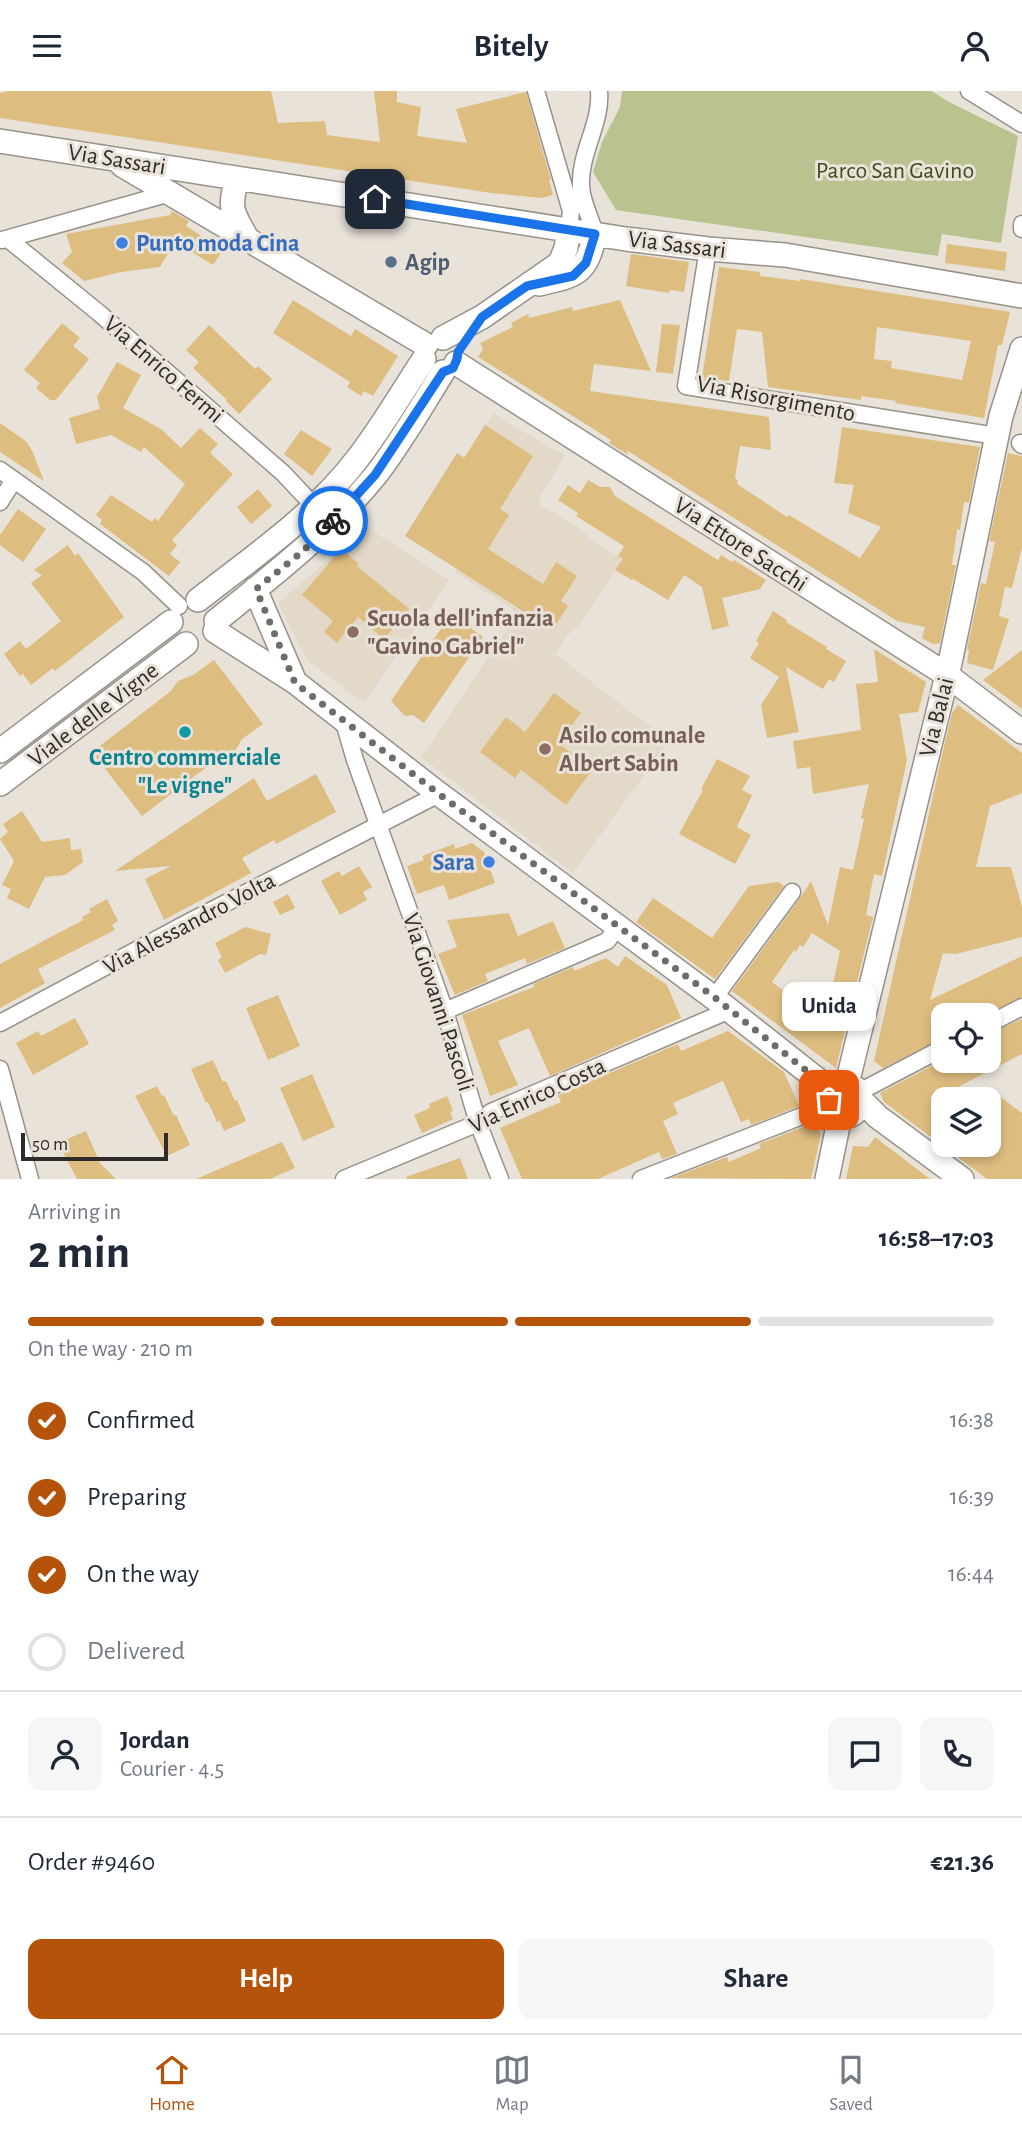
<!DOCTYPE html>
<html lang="en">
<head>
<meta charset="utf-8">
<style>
  :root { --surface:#fff; --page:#f6f6f7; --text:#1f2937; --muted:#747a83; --line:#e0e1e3; --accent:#b45309 }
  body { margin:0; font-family:"Alegreya Sans",sans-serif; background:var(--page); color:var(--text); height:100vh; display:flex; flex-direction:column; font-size:26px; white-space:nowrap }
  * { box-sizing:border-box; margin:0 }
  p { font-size:23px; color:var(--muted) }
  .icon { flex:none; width:38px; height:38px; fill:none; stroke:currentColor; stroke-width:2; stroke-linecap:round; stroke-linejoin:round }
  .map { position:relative; height:1088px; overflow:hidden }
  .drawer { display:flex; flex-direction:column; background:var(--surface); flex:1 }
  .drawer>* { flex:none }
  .buttons { position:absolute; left:931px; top:912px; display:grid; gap:14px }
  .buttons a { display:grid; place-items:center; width:70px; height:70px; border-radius:14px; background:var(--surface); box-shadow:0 4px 10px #0003; font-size:35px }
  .scale { position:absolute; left:21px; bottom:18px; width:147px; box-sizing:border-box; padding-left:7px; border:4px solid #2e2c28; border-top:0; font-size:19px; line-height:24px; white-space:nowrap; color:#2e2c28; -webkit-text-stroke:5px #e8e2d9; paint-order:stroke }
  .pin { position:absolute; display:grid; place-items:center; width:60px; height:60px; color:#fff; margin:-30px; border-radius:14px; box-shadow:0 4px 10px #0006 }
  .courier { position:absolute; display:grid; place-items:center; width:70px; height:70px; margin:-35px; border:5px solid #1a73e8; border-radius:50%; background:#fff; color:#222; box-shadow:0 2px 9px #0007 }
  .bubble { position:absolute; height:49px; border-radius:14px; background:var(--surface); box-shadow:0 4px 10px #0003; font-size:23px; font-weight:600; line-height:49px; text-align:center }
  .summary em { font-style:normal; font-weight:600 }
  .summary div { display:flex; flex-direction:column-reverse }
  .summary { display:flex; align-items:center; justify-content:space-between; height:119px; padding:0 28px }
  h1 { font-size:46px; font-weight:600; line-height:52px }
  .bar { display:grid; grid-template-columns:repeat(4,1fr); gap:10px 7px; align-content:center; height:84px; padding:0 28px }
  .bar i { height:9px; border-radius:5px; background:var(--line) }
  .bar .selected { background:var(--accent) }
  .bar p { grid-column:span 4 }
  .line { display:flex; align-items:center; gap:18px; padding:0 28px; border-top:2px solid var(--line) }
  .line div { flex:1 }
  .round { display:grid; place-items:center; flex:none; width:74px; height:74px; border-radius:14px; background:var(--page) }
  ol { padding:0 28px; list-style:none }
  li { display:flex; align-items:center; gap:21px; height:77px }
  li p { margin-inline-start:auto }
  li .icon { padding:7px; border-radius:50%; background:var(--accent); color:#fff; stroke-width:4 }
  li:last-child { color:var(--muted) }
  li i { width:38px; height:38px; border:4px solid var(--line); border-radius:50% }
  .button { display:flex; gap:14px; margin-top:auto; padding:14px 28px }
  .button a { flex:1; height:80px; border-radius:14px; background:var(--accent); color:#fff; font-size:28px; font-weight:600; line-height:80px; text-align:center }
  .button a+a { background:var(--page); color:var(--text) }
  header { display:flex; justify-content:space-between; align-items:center; height:91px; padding:0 28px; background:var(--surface); font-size:32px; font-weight:600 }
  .dock { display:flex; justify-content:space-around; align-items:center; height:98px; border-top:2px solid var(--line); background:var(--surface); font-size:19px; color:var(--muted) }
  .dock a { display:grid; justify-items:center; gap:4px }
  .dock .selected { color:var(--accent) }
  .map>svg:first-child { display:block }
  .built { fill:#e2d9c8 }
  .green { fill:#bac290 }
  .building { fill:#debd80; fill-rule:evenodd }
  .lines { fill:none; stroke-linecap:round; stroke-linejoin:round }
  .street-casing { stroke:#979289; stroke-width:19 }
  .secondary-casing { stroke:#979289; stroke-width:26 }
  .street { stroke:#fff; stroke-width:16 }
  .secondary { stroke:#fff; stroke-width:23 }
  .done { stroke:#6f6c66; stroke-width:7; stroke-dasharray:0 12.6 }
  .route { stroke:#1a73e8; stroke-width:9 }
  .shop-dot { fill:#3f7fe0; stroke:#e8e2d9; stroke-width:2.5 }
  .service-dot { fill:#5c6f8a; stroke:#e8e2d9; stroke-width:2.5 }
  .education-dot { fill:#8d6e63; stroke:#e8e2d9; stroke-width:2.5 }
  .culture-dot { fill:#0f9aa8; stroke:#e8e2d9; stroke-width:2.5 }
  .labels { text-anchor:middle; stroke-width:6; stroke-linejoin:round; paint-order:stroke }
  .street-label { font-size:24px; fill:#2e2c28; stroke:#e8e2d9 }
  .park-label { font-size:24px; fill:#454c1c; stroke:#e8e2d9 }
  .shop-label { font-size:24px; font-weight:bold; fill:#366cbe; stroke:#e8e2d9; text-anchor:start }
  .service-label { font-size:24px; font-weight:bold; fill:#4e5e75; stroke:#e8e2d9; text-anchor:start }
  .education-label { font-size:24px; font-weight:bold; fill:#785e54; stroke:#e8e2d9; text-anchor:start }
  .culture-label { font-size:24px; font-weight:bold; fill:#0d838f; stroke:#e8e2d9 }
</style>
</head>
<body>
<header><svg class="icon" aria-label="menu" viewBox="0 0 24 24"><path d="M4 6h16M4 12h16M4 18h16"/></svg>Bitely<svg class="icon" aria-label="person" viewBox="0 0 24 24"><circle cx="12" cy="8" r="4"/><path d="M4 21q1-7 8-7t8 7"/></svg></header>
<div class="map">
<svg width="1022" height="1088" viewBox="0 0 1022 1088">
  <rect width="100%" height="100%" fill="#e8e2d9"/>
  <path class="built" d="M493 322 547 355 565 364 539 407 542 409 539 413 588 443 587 446 623 468 577 538 574 536 555 563 669 650 573 782 421 666 518 522 455 481 457 478V362L465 366Z
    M366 436 449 489 364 612 307 569 278 512Z"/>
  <path class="green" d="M622 0H932L947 10 1018 45 1001 152 942 143 938 165 616 119 593 81 602 51 620 16Z"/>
  <path class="building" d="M8 0H271L278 32 325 30 327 44 380 51 374 0H397V11L421 16 417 45 467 52 456 18 526 1 551 89H549L553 104 542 107 491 102 0 27V2Z
    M172 120 189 130 186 135 223 159 213 174 175 151 160 176 121 181 84 190 62 172 72 161 66 143 170 124Z
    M947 153 1007 161 1005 180 945 172Z
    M631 163 689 171 684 201 670 199 669 202 626 195Z
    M719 176 760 181V185L800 190V188L1010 221 1002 254H998L984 327 895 312 896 310 861 305V309L768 296 762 241 737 238 729 290 702 287ZM877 236 971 250 962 289 891 277 892 270 874 268Z
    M293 209 351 245 355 238 398 265 373 305 364 300 361 305 347 296 350 291 273 242Z
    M620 209 651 280 594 273 590 300 769 326 771 359 740 355 735 387 738 390 737 393 787 426 789 424 860 467 881 436 848 422 854 394 834 392 842 336 980 356 969 412 964 411 960 439 957 438 952 474H956L940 552 933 553 922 547 925 536 897 530 628 360 627 363 609 352 611 349 478 266 483 258 480 252 513 236 511 232 528 223 529 227 572 216 573 220Z
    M62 232 80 247 73 255 89 268 56 309H50L36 297 40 292 24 279Z
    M662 233 680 234 673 283 656 281Z
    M209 234 255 278 258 275 272 288 239 323 226 310 227 309 193 277 199 271 186 259Z
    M117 271 141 284 123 317 161 338 181 357 200 337 218 353 210 362 233 383 172 449 177 454 170 463 180 471 169 485 100 433 102 429 96 424 111 404 152 431 155 427 158 430 185 393 144 356 141 361 111 344 76 353 69 327 100 318 97 306Z
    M0 332 27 351 33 362 44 390 0 361Z
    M485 334 533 365 500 418 509 424 488 458 543 493 556 471 577 485 561 510 568 515 554 537 546 532 545 534 405 445 457 362 464 367Z
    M301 339 332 358 312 385 284 363Z
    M1008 362 1022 365V456L1012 497 1005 496 999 525 1009 528 993 579 967 572 969 559 967 558 981 492 986 493 995 451 989 450Z
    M588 389 600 396H610L615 405 718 469 721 464 732 471 734 469 766 489 760 498 722 507 729 535 712 539 702 496 684 484 668 509 633 488 632 489 615 479 623 468 618 465 624 455 576 425 578 422 558 409 568 394 580 402Z
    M258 398 272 415 251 433 237 416Z
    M18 418 46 438 23 471 0 454V444Z
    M68 454 75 465 78 462 124 526 55 580 53 577 31 594 23 583 20 585 4 563 20 550 26 558 61 530 31 492 42 484 34 479Z
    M341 458 359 473 357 475 409 518 384 548 358 526 337 552 324 541 333 530 302 504Z
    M773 520 787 529 786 531 827 556 826 558 846 570 834 591 829 588 823 598 786 576 799 641 767 647 761 614 779 586 750 567 759 552 756 550Z
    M451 523 471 529 472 538 483 546 424 632 413 624 405 625 391 610Z
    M874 558 926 591 918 621 899 623 907 669 882 785 874 783 866 824 873 826 836 977 732 900 800 807 811 790 828 834 840 776 853 779 864 728 861 727 869 693 813 703 810 676 797 678 793 650 861 639 856 593 878 591ZM812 842 840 860 833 893 828 891 821 928 772 891 794 859 796 861 800 854 803 856Z
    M1022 559V618L983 589Z
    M214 569 263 633 242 648 235 660 220 666 142 725 92 661 171 600 178 590 193 584Z
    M554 602 581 622 558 652 593 678 566 714 521 679 515 687 480 661 506 626 525 641Z
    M958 614 1022 662V702L990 715 976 776H1011L1022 816V846L956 863 943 862 930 909 1022 865V906L984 924H943V947L883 977 874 970 942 664 952 622Z
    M717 668 750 685 742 699 752 704 737 736 751 744 735 773 679 743 703 699 701 698Z
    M316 683 336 721 276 753 274 749 242 767 251 782 164 829 145 788 171 775 115 780 254 687 267 710Z
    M22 720 42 751 70 747 71 759 81 758 83 771 65 784 45 786 29 818 7 807 11 798 2 794 14 770 0 748 8 741 3 733Z
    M472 752 484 761 495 792 449 809 444 794 417 803 407 775 424 769 422 765 454 753 455 758Z
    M359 775 372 796 363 801 367 809 340 824 321 790 339 780 342 785Z
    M778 791 784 795 715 888 636 831 653 807 712 847 749 795Z
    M288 803 295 817 280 824 273 811Z
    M107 808 118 830 112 834 115 839 38 878 45 892 0 917V873L83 829 82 826 91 821 89 818Z
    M509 822 518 845 553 830 565 857 527 873 525 867 485 883 488 890 455 904 438 863 457 856 447 829Z
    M245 836 271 843 266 864 260 863 225 882 218 869 222 866 215 852Z
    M625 865 667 894 681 927 550 985 529 937 498 950 518 994 490 1005 462 924 534 896 533 893 573 876 574 880 606 867 618 876Z
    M278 904 300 955 268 969 246 917Z
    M75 927 89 953 33 984 16 952 38 940 41 945Z
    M1022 928V963L954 998 960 1008H943V1054H989V1019L999 1005 1022 1022V1088H987L884 1011 880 1002 943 969 989 970V943Z
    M728 940 784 981 799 1015 751 1034 749 1028 741 1031 723 990 673 1012 678 1023 663 1030 677 1063 662 1068 659 1061 598 1088H522L500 1037 561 1011 558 1004 678 953 681 960Z
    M213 969 223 991 226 990 235 1010 237 1009 246 1030 224 1040 220 1030 217 1031 208 1011 206 1012 191 978Z
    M312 983 335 1036 303 1050 280 997Z
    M157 995 162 1005 164 1004 174 1025 176 1024 190 1054 167 1065 135 1005Z
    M447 1005 453 1020 450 1021 453 1028 422 1042 414 1024 430 1017 429 1013Z
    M814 1032 821 1043 811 1088 671 1087 727 1066 729 1071 761 1057 759 1053Z
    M86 1040 100 1072 116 1088H77L58 1052Z
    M875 1046 930 1088H846L853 1055 868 1056Z
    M282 1051 295 1077 270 1088H196Z
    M460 1067 468 1088H407L406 1086Z"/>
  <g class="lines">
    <g class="street-casing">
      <path id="street" d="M536 0 571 120 569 138
        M969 0 1022 33
        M1022 133V138
        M595 143C591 128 582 111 581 96 579 62 602 32 599 0
        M8 148 99 222 283 382 314 415
        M2 149 170 102
        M708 158 686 295 996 345
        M1020 352 1022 354
        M0 379 143 481 179 515
        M0 411 14 389
        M343 628 355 669 445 920 478 1032 500 1088
        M714 907 792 801
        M445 920 607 850 618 836
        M0 932 189 831 439 703
        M989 933 1022 916
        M0 978 30 1088
        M859 1001 943 957
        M344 1088 478 1032 491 1021 730 919
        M641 1088 830 1014"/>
    </g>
    <g class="secondary-casing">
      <path id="secondary" d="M0 50 626 148 708 158 785 164 1022 205
        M122 74 426 254
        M237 87C229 117 231 120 247 147
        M539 193C577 184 586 184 595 143
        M443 247 482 226 560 172 566 157 569 138
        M456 272 914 563 947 584 1022 641
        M255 498 295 591
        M198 509C253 466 315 424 358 367 382 336 402 301 424 268
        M216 530C272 485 329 441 375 385 400 353 421 316 443 281
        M215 540 295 591 439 703 714 907 832 1000
        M0 660 171 531
        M0 693 186 553
        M829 1009a16 16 0 1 1 32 0a16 16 0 1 1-32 0Z
        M847 993 950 572 1001 325 1022 258
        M862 1010 878 1026 962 1088
        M827 1088 840 1025"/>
    </g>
    <use href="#street" class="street"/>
    <use href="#secondary" class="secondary"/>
  </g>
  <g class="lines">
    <path class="done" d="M333 430 302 461 256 498 295 592 439 703 714 906 832 1000 829 1009"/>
    <path class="route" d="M333 430 375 384 443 281 453 277 457 268 458 261 482 226 527 195 573 185 586 172 595 143 375 108"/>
  </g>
  <g class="shop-dot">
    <circle cx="122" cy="152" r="7"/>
    <circle cx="489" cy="771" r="7"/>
  </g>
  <circle class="service-dot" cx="391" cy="171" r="7"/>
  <g class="education-dot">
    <circle cx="353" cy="541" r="7"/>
    <circle cx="545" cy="658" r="7"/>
  </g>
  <circle class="culture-dot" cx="185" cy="641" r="7"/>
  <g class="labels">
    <g class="street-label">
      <text transform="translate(117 68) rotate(9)" y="8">Via Sassari</text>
      <text transform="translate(677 153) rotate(7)" y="8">Via Sassari</text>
      <text transform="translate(164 278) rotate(41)" y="8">Via Enrico Fermi</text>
      <text transform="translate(776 307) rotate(11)" y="8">Via Risorgimento</text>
      <text transform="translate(741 453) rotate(33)" y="8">Via Ettore Sacchi</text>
      <text transform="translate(93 623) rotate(-37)" y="8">Viale delle Vigne</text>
      <text transform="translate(936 626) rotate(-76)" y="8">Via Balai</text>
      <text transform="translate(189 832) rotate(-28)" y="8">Via Alessandro Volta</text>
      <text transform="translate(439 911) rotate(72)" y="8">Via Giovanni Pascoli</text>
      <text transform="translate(537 1004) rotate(-25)" y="8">Via Enrico Costa</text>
    </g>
    <g class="park-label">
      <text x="895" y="87">Parco San Gavino</text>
    </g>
    <g class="shop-label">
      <text x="136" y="160">Punto moda Cina</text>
      <text x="475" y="779" text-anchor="end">Sara</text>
    </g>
    <g class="service-label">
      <text x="405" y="179">Agip</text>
    </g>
    <g class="education-label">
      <text x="367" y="535">Scuola dell'infanzia<tspan x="367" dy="28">"Gavino Gabriel"</tspan></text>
      <text x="559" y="652">Asilo comunale<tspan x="559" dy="28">Albert Sabin</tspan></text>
    </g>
    <g class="culture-label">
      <text x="185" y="674">Centro commerciale<tspan x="185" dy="28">"Le vigne"</tspan></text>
    </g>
  </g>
</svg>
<div class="buttons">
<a><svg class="icon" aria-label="locate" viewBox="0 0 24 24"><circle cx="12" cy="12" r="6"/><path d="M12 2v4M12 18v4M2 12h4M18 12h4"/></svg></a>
<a><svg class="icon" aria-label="layers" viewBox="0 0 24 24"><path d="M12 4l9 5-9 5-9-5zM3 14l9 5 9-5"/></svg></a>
</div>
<div class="scale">50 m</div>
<div class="pin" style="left:829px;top:1009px;background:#ea580c"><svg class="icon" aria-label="bag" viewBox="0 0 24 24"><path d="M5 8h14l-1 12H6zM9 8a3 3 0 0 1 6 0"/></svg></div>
<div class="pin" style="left:375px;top:108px;background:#1f2937"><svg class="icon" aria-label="home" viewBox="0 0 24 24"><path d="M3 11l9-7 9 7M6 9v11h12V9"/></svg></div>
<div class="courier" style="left:333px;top:430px"><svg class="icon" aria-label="bike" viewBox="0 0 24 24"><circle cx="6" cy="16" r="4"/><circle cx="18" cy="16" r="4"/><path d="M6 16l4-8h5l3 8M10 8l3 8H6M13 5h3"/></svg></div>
<div class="bubble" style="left:782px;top:891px;width:94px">Unida</div>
</div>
<section class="drawer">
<div class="summary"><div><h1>2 min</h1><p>Arriving in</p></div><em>16:58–17:03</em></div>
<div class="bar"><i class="selected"></i><i class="selected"></i><i class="selected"></i><i></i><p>On the way · 210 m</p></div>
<ol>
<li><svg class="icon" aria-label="check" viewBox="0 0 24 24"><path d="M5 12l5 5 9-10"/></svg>Confirmed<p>16:38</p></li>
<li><svg class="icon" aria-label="check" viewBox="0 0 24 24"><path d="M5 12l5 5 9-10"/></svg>Preparing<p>16:39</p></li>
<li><svg class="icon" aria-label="check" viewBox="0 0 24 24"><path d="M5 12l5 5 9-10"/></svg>On the way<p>16:44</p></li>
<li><i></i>Delivered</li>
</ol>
<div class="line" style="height:126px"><a class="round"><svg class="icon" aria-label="person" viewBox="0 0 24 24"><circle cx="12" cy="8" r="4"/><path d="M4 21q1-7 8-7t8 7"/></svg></a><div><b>Jordan</b><p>Courier · 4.5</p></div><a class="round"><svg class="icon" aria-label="chat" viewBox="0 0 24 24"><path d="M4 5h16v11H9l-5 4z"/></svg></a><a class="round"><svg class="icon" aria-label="phone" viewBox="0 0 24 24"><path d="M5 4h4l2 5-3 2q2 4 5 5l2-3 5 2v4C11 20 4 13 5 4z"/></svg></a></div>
<div class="line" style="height:91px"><div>Order #9460</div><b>€21.36</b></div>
<div class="button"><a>Help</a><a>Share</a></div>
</section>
<nav class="dock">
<a class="selected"><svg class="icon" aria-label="home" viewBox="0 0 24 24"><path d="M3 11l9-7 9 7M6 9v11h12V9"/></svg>Home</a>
<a><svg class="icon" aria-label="map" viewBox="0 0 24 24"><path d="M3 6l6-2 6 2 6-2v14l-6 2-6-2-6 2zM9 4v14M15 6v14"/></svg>Map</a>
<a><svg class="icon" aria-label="saved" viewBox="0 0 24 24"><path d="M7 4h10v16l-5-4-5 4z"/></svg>Saved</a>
</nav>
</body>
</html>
